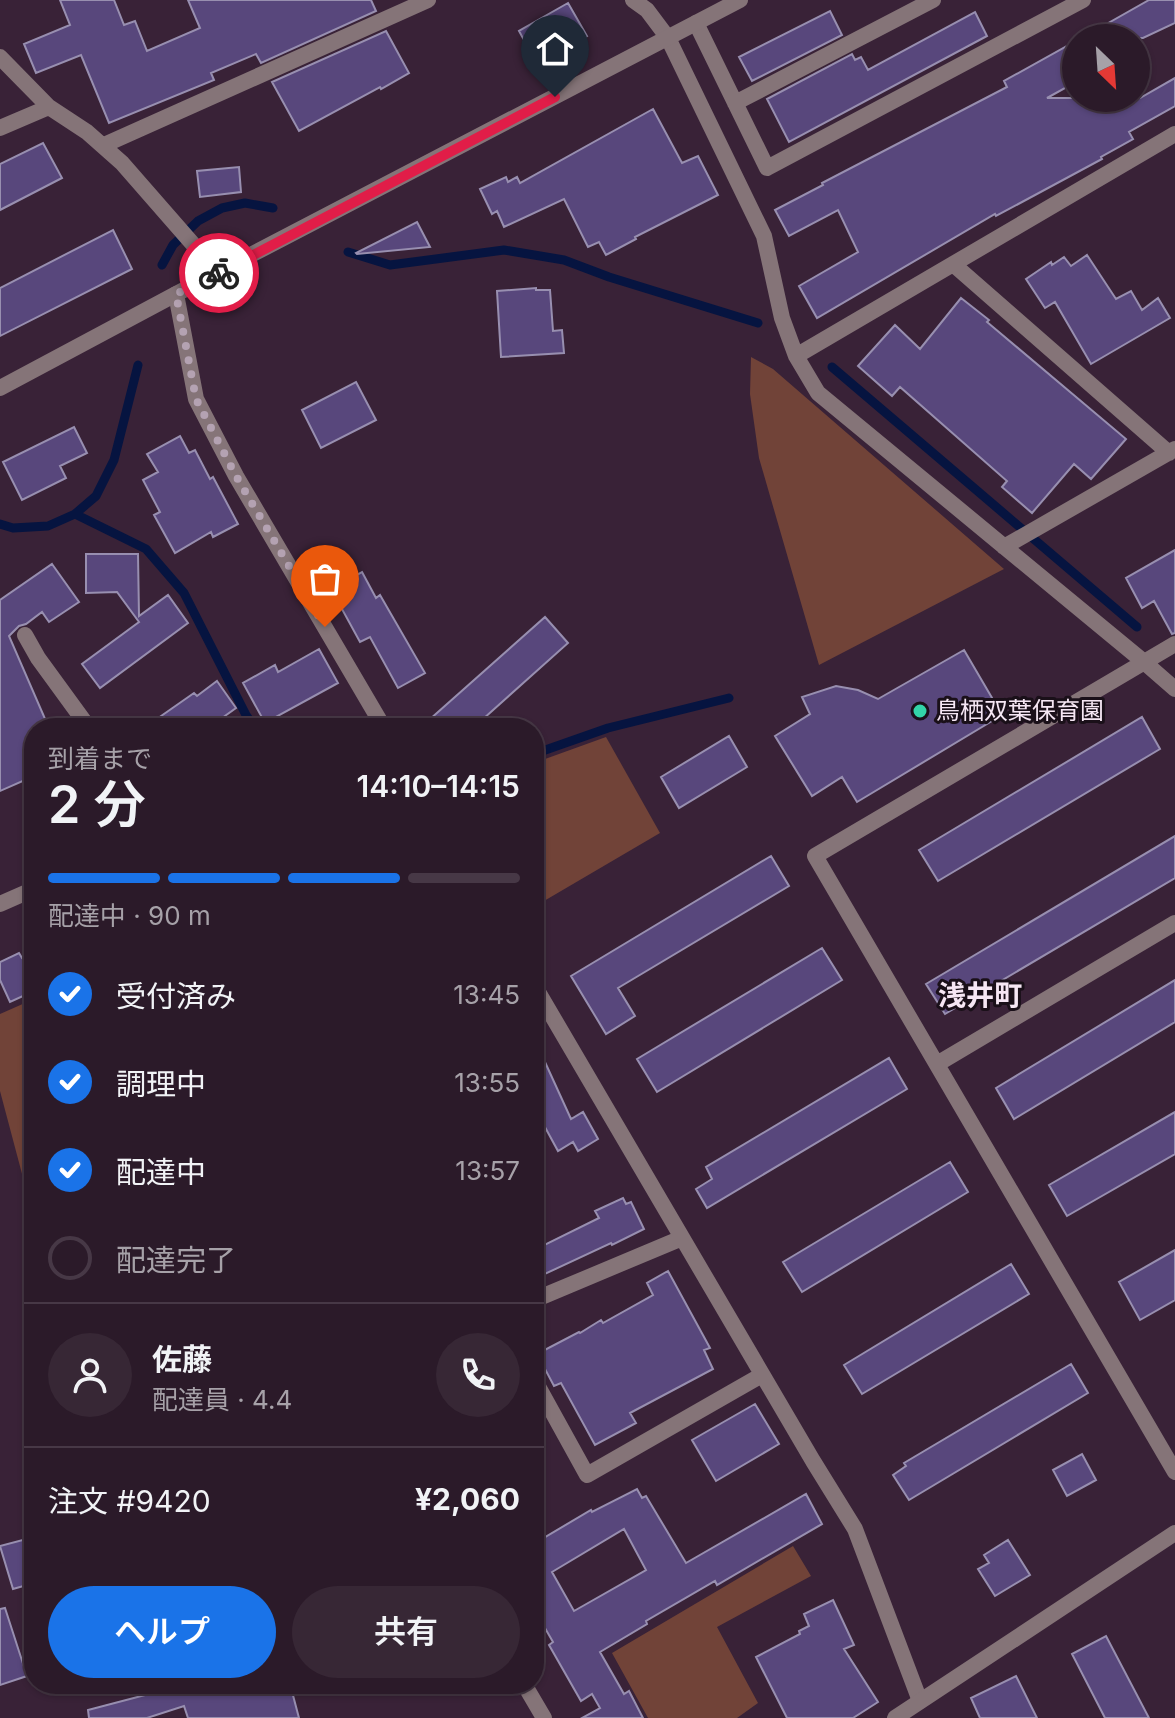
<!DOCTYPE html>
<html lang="ja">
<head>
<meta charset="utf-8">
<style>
  :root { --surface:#2b1a29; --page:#372735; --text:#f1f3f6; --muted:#a6a1a8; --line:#473846; --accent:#1a73e8 }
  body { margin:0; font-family:Inter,"Noto Sans JP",sans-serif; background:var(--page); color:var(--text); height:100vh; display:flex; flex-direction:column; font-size:30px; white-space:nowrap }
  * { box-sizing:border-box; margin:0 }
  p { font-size:26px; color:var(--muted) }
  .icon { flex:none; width:44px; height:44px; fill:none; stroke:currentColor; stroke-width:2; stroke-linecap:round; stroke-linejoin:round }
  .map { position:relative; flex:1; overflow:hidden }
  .sheet { position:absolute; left:24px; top:718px; width:520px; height:976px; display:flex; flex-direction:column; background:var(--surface); border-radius:32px; box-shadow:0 2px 6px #0004,0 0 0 2px var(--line) }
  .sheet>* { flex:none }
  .needle { width:52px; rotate:155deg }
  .fabs { position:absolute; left:1062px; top:24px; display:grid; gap:16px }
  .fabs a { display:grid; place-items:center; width:88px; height:88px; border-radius:50%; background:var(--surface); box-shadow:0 2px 6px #0004,0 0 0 2px var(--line); font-size:40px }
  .pin { position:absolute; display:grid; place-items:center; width:68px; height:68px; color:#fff; margin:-82px -34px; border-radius:50% 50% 50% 0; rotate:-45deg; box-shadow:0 0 8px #0007 }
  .pin .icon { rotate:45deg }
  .courier { position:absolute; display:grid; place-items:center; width:80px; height:80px; margin:-40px; border:6px solid #e11d48; border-radius:50%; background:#fff; color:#222; box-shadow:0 2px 10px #0007 }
  .headline em { font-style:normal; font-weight:600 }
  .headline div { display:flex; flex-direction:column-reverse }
  .headline { display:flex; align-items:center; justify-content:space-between; height:136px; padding:0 24px }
  h1 { font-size:52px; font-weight:600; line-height:60px }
  .bar { display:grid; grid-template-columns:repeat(4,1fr); gap:12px 8px; align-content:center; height:96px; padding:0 24px }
  .bar i { height:10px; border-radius:6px; background:var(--line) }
  .bar .on { background:var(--accent) }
  .bar p { grid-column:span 4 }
  .line { display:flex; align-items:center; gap:20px; padding:0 24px; border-top:2px solid var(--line) }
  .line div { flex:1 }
  .round { display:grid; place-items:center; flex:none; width:84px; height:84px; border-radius:42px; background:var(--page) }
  ol { padding:0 24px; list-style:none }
  li { display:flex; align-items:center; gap:24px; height:88px }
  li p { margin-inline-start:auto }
  li .icon { padding:8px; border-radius:50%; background:var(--accent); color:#fff; stroke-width:4 }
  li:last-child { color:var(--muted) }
  li i { width:44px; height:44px; border:4px solid var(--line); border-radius:50% }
  .primary-button { display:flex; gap:16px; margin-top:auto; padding:16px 24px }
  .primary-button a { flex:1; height:92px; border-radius:48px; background:var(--accent); color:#fff; font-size:32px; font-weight:600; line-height:92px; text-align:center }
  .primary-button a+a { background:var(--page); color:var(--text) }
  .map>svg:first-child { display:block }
  .green { fill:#714338 }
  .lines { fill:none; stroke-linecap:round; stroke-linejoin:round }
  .stream { stroke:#061440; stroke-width:9 }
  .building { fill:#58477c; stroke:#988fb0; stroke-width:2; fill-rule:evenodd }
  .minor { stroke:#857478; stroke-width:16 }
  .tertiary { stroke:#857478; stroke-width:16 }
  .done { stroke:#b4a2b2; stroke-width:8; stroke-dasharray:0 14.4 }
  .route { stroke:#e11d48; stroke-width:10 }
  .poi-dot { fill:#33d4a8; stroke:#1a1019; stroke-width:3 }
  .labels { text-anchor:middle; stroke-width:6; stroke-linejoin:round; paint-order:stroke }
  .poi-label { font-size:24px; fill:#f6e7f4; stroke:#1a1019; text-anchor:start }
  .quarter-label { font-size:28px; font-weight:bold; fill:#f6e7f4; stroke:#1a1019 }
</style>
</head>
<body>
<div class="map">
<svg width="1175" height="1718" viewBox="0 0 1175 1718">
  <rect width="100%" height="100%" fill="#392237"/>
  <path class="green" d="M751 357 773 369 1004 569 819 665 759 458 750 394Z
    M606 737 660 833 544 901 534 884V763Z
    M34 999V1219L0 1091V1014Z
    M793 1546 811 1576 717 1627 758 1703 737 1718H648L612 1653Z"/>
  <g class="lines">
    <path class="stream" d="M348 252 390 265 504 250 564 260 609 277 758 323
      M162 265 173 245 198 221 222 208 245 203 273 208
      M832 367 1137 627
      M75 514 146 549 184 593 246 715 255 728
      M0 524 13 528 48 526 75 514 96 496 114 460 138 365
      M534 754 608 728 729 698"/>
  </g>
  <path class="building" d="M60 0H114L124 25 135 21 147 51 200 28 188 0H371L376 11 261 63 256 54 211 73 214 80 109 123 81 55 36 73 24 44 70 25Z
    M1149 0H1175V23L1143 38H1082Z
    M568 3 587 36 537 64 519 31Z
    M830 11 842 35 752 81 739 57Z
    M975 12 987 36 789 142 767 99 852 54 855 60 861 57 868 70Z
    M386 31 409 73 381 89 380 87 299 131 272 82Z
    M1076 41V82L1047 98H1087L1092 106 1107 98H1140L1175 78V106L1129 132 1133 139 1101 157 1102 159 996 216 995 214 817 318 799 286 858 252 838 210 789 236 775 210 823 185 822 183 1007 87 1004 81Z
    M653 109 682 163 698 156 718 195 635 237 636 239 606 255 599 242 588 247 564 199 504 227 497 211 492 214 480 189 506 177 508 182 517 177 520 183Z
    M43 143 62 178 0 210V164Z
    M239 167 241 192 200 197 197 171Z
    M417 222 430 247 357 254 356 253Z
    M113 230 132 269 0 336V288Z
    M1087 255 1116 299 1131 291 1142 310 1158 298 1170 318 1091 364 1055 302 1045 308 1026 279 1051 262 1052 265 1064 257 1071 266Z
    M536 288V290H550L553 331 562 330 564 353 501 357 497 291Z
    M961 298 989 320 987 322 1126 439 1091 479 1074 464 1032 513 1002 487 1007 481 900 387 892 396 858 366 895 325 920 349Z
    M356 382 376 420 321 448 302 410Z
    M74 427 87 453 60 466 66 478 22 500 3 462Z
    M180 436 189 453 195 450 210 479 213 477 238 524 213 537 211 532 175 553 154 515 160 512 143 480 158 472 147 454Z
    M1175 550V633L1172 634 1154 601 1142 608 1126 578Z
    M86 554H138L139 616 168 595 188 623 100 688 82 664 139 622 117 592 86 593Z
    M52 564 79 602 49 622 42 612 26 624 19 626 9 636 49 728H34V776L0 791V600Z
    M362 572 376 598 380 595 425 673 398 688 370 637 360 642 331 589Z
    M545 617 568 643 473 728H420Z
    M319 649 338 683 265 723 243 683 275 665 278 672Z
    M964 650 1002 715 857 802 842 777 812 796 775 736 810 714 802 697 836 686 858 690 878 699Z
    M217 681 236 708 208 728H144L194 693 197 696Z
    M1142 717 1160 749 938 881 919 850Z
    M729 736 747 767 679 808 661 777Z
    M1175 836V878L945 1014 926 984Z
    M771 856 789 886 618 988 635 1016 606 1034 571 976Z
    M822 948 842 980 657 1092 637 1059Z
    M19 953 22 958 34 953V991L10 1002 0 980V962Z
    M1175 980V1022L1014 1119 996 1088Z
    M534 1038 571 1119 583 1112 598 1139 578 1151 573 1142 558 1151 534 1107Z
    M889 1058 907 1089 707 1208 696 1189 712 1179 706 1167Z
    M1175 1112V1154L1067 1216 1049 1185Z
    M950 1162 968 1192 802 1292 783 1262Z
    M623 1198 626 1204 631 1202 644 1229 612 1245 611 1243 534 1279V1250L599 1218 595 1211Z
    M1175 1250V1300L1140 1320 1119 1282Z
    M1011 1264 1029 1294 862 1394 844 1365Z
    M668 1271 710 1348 704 1350 713 1369 630 1413 636 1423 595 1445 561 1383 554 1386 537 1354 579 1332 580 1333 601 1320 603 1323 653 1295 647 1283Z
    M1071 1364 1088 1393 909 1500 893 1475 906 1466 904 1463Z
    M755 1404 779 1444 716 1481 692 1440Z
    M1082 1454 1096 1480 1067 1496 1053 1470Z
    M637 1489 642 1498 646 1496 686 1563 806 1494 822 1524 717 1585 715 1581 646 1621 647 1624 600 1652 624 1694 629 1691 643 1718H582L600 1708 592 1694 581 1701 549 1645 553 1642 534 1609V1541L535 1543 591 1510 592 1512ZM624 1529 646 1570 574 1611 552 1572Z
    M34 1537V1583L13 1589 0 1546Z
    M1008 1540 1030 1575 995 1596 978 1569 989 1563 984 1555Z
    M833 1600 854 1645 844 1649 878 1702 853 1718H787L756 1657 800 1634 799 1631 809 1626 804 1614Z
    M5 1608 27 1676 0 1685V1609Z
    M1106 1636 1149 1718H1105L1072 1654Z
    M1016 1676 1037 1718H980L971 1698Z
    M187 1684H290L299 1718H188L184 1706 147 1718H89L88 1710Z"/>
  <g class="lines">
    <path class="minor" d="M633 0 647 10 668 38 764 236 782 318 796 356 818 393 1144 662 1175 689
      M696 23 767 168 1083 0
      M0 57 49 107 87 132 122 163 198 250 214 275
      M735 103 933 0
      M0 128 49 107
      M104 145 428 0
      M953 264 1169 453
      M176 294 196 399 236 476 384 728
      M796 356 1175 134
      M1004 547 1175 449
      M25 635 38 658 89 728
      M1175 644 815 856 1175 1472
      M0 904 34 889
      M534 985 813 1461 855 1529 920 1701
      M937 1064 1175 923
      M534 1300 682 1238
      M534 1379 587 1475 762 1375
      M524 1684 544 1718"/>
    <path class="tertiary" d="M0 388 176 294 740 0
      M895 1718 1175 1533"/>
  </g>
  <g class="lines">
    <path class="done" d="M219 273 176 294 196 399 236 476 325 627"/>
    <path class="route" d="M219 273 555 97"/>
  </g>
  <circle class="poi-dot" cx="920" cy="711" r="8"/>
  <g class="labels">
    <g class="poi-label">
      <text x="936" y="719">鳥栖双葉保育園</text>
    </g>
    <g class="quarter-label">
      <text x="980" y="1005">浅井町</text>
    </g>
  </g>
</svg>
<div class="fabs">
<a><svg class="needle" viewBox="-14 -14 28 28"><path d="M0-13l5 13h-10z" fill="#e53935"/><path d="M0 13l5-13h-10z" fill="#a6a1a8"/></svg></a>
</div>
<div class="pin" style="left:325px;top:627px;background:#ea580c"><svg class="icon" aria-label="bag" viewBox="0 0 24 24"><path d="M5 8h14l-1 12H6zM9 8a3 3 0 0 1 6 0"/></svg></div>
<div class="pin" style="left:555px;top:97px;background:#1f2937"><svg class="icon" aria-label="home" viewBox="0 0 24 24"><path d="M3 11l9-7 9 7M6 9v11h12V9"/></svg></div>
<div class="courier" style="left:219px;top:273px"><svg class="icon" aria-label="bike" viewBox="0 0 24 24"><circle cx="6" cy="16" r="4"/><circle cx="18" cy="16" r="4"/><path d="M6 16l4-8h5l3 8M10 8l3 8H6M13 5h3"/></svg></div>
<section class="sheet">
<div class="headline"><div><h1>2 分</h1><p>到着まで</p></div><em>14:10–14:15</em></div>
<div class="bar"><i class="on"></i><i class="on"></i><i class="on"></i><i></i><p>配達中 · 90 m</p></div>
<ol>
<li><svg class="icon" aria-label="check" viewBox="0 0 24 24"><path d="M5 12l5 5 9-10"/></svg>受付済み<p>13:45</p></li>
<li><svg class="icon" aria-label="check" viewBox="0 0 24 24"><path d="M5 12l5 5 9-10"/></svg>調理中<p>13:55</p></li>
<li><svg class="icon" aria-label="check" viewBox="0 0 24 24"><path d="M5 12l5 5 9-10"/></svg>配達中<p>13:57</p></li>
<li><i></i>配達完了</li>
</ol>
<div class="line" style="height:144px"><a class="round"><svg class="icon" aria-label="person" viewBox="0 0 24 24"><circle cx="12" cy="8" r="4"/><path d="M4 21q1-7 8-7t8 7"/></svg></a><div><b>佐藤</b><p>配達員 · 4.4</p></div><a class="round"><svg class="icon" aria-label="phone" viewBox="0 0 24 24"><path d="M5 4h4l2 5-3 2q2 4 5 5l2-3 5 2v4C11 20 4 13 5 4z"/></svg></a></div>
<div class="line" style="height:104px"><div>注文 #9420</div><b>¥2,060</b></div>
<div class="primary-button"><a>ヘルプ</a><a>共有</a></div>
</section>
</div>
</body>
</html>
